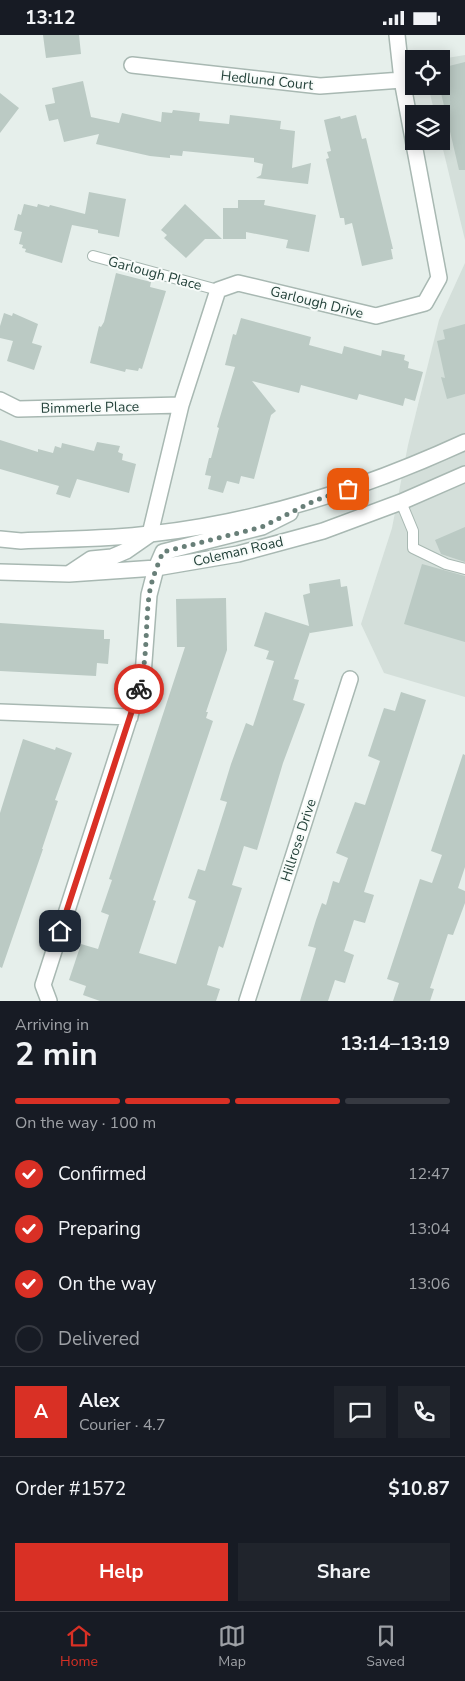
<!DOCTYPE html>
<html lang="en">
<head>
<meta charset="utf-8">
<style>
  :root { --surface:#171b24; --page:#20242c; --text:#f1f3f6; --muted:#9ea1a6; --line:#363941; --accent:#d93025 }
  body { margin:0; font-family:"Nunito Sans",sans-serif; background:var(--page); color:var(--text); height:100vh; display:flex; flex-direction:column; font-size:19px; white-space:nowrap }
  * { box-sizing:border-box; margin:0 }
  p { font-size:16px; color:var(--muted) }
  .icon { flex:none; width:28px; height:28px; fill:none; stroke:currentColor; stroke-width:2; stroke-linecap:round; stroke-linejoin:round }
  .map { position:relative; height:966px; overflow:hidden }
  .side { display:flex; flex-direction:column; background:var(--surface); flex:1 }
  .side>* { flex:none }
  .controls { position:absolute; left:405px; top:15px; display:grid; gap:10px }
  .controls a { display:grid; place-items:center; width:45px; height:45px; border-radius:0px; background:var(--surface); box-shadow:0 2px 12px #0003; font-size:25px }
  .pin { position:absolute; display:grid; place-items:center; width:42px; height:42px; color:#fff; margin:-21px; border-radius:10px; box-shadow:0 2px 8px #0006 }
  .courier { position:absolute; display:grid; place-items:center; width:50px; height:50px; margin:-25px; border:4px solid #d93025; border-radius:50%; background:#fff; color:#222; box-shadow:0 1px 6px #0007 }
  .summary em { font-style:normal; font-weight:700 }
  .summary div { display:flex; flex-direction:column-reverse }
  .summary { display:flex; align-items:center; justify-content:space-between; height:85px; padding:0 15px }
  h1 { font-size:32px; font-weight:700; line-height:38px }
  .bar { display:grid; grid-template-columns:repeat(4,1fr); gap:8px 5px; align-content:center; height:60px; padding:0 15px }
  .bar i { height:6px; border-radius:4px; background:var(--line) }
  .bar .current { background:var(--accent) }
  .bar p { grid-column:span 4 }
  .line { display:flex; align-items:center; gap:12px; padding:0 15px; border-top:1px solid var(--line) }
  .line div { flex:1 }
  .round { display:grid; place-items:center; flex:none; width:52px; height:52px; border-radius:0px; background:var(--page) }
  ol { padding:0 15px; list-style:none }
  li { display:flex; align-items:center; gap:15px; height:55px }
  li p { margin-inline-start:auto }
  li .icon { padding:5px; border-radius:50%; background:var(--accent); color:#fff; stroke-width:4 }
  li:last-child { color:var(--muted) }
  li i { width:28px; height:28px; border:2px solid var(--line); border-radius:50% }
  .cta { display:flex; gap:10px; margin-top:auto; padding:10px 15px }
  .cta a { flex:1; height:58px; border-radius:0px; background:var(--accent); color:#fff; font-size:20px; font-weight:700; line-height:58px; text-align:center }
  .cta a+a { background:var(--page); color:var(--text) }
  .status { display:flex; justify-content:space-between; align-items:center; height:35px; padding:0 25px; background:var(--surface); direction:ltr }
  .status svg { height:14px; fill:currentColor }
  .tab-bar { display:flex; justify-content:space-around; align-items:center; height:70px; border-top:1px solid var(--line); background:var(--surface); font-size:14px; color:var(--muted) }
  .tab-bar a { display:grid; justify-items:center; gap:2px }
  .tab-bar .current { color:var(--accent) }
  .map>svg:first-child { display:block }
  .built { fill:#d4dfda }
  .building { fill:#bbcac4 }
  .lines { fill:none; stroke-linecap:round; stroke-linejoin:round }
  .service-casing { stroke:#a8b8b2; stroke-width:12 }
  .minor-casing { stroke:#a8b8b2; stroke-width:18 }
  .tertiary-casing { stroke:#a8b8b2; stroke-width:18 }
  .service { stroke:#fff; stroke-width:10 }
  .minor { stroke:#fff; stroke-width:15 }
  .tertiary { stroke:#fff; stroke-width:15 }
  .done { stroke:#687f78; stroke-width:5; stroke-dasharray:0 9 }
  .route { stroke:#d93025; stroke-width:6 }
  .labels { text-anchor:middle; stroke-width:4; stroke-linejoin:round; paint-order:stroke }
  .street-label { font-size:14px; fill:#24423a; stroke:#f7fbf9 }
</style>
</head>
<body>
<div class="status"><b>13:12</b><svg viewBox="0 0 49 12"><path d="M0 12V9h3v3zM5 12V6h3v6zM10 12V3h3v9zM15 12V0h3v12zM26 1h20v11H26zM47 4h2v5h-2z"/></svg></div>
<div class="map">
<svg width="465" height="966" viewBox="0 0 465 966">
  <rect width="100%" height="100%" fill="#e6efeb"/>
  <path class="built" d="M465 20V205L441 106V79H435L428 51H441V24Z
    M465 228V662L384 638 361 589 392 493 408 410 439 285Z"/>
  <path class="building" d="M43 0H79L81 19 46 23Z
    M465 27V135H459L441 58V33Z
    M83 46 91 82 119 88 122 78 161 87 162 77 172 78 173 75 200 78 199 86 229 89 230 80 281 86 280 94 295 96 292 133 311 128 308 149 256 143 261 140 263 129 254 127V123L183 116 182 121 170 120V123L150 121 96 109 99 99 64 107 58 84 49 86 45 70 55 68 52 53Z
    M0 58 19 73 0 98Z
    M356 80 362 104 366 103 393 214H391L393 224 362 231 352 188 345 190 344 183H340L326 124 329 123 327 117 331 116 324 85 340 81 341 84Z
    M89 157 126 164 119 202 98 198V195L72 190 62 228 25 217 26 214 22 213 23 210 19 209 22 197 14 195 18 179 21 180 24 169 37 172 38 169 49 172 50 170 85 179Z
    M238 165H265L264 170 316 180 309 217 286 213 288 205 246 197V204H223V173H238Z
    M185 169 222 204H205L186 223 164 203 167 200 161 195Z
    M116 238 151 247 150 252 166 256 142 334 139 333 138 336 126 334 125 337 90 328 99 291 101 292 104 287Z
    M4 278 12 281 13 278 38 289 32 308 42 311 34 335 7 326 13 306 0 303V291Z
    M241 283 311 302 309 310 342 319 344 311 381 321 382 315 405 320 404 325 409 327 408 333 423 337 415 366 405 363 403 371 359 359 357 365 301 350 299 358 252 346 276 376 271 380 254 444 241 441 239 449 227 446 223 458 208 454 211 441 205 440 209 423H211L219 393 217 392 235 332 225 330 233 299 236 300Z
    M465 289V359L447 364 441 342 445 343 437 306 445 304 443 295Z
    M0 405 38 417V414L53 418 55 411 61 413 62 408 94 416 97 407 120 411 118 417 123 419 122 425 136 429 129 458 77 444 70 463 56 459 59 451 0 434Z
    M465 492V527L441 519 435 505Z
    M422 529 465 541V607L404 589Z
    M340 544 341 552 347 551 353 591 310 598V597L294 644 299 645 293 665 305 669 283 728 257 815 244 811 232 850 242 853 223 913 219 911 207 950 220 954 216 966H100L83 960 86 951 69 945 81 909 98 914 109 880 101 877 112 845 109 844 185 612H177L176 564 226 563 227 615 206 677H208L206 683 213 686 153 865 156 866 139 918 176 929 196 866 188 863 198 834 205 836 227 767 220 765 231 729 246 688 253 691 274 626 266 624 269 616 254 611 265 577 309 591 303 560 310 558 309 549Z
    M0 588 104 595V604H110L108 629 97 628 96 641 0 636Z
    M401 657 426 665 364 857 374 860 365 888 354 885 344 916 354 920 345 948 335 945 328 966H300L316 913 308 911 316 885 322 868 326 870 333 846 339 848 348 823 336 818 355 767 365 770 380 726 368 721 384 673 395 676Z
    M23 704 55 715 56 712 72 718 55 765 58 766 42 814H43L2 933 0 932V778Z
    M463 719 465 720V832L458 853 465 856V868L453 900 448 899 430 953 434 954 430 966H393L399 948 387 944 420 844 432 848 442 820 431 816Z"/>
  <g class="lines">
    <g class="service-casing">
      <path id="service" d="M93 221 218 255
        M401 467 413 496V513L446 529 465 534"/>
    </g>
    <g class="minor-casing">
      <path id="minor" d="M132 30 320 51 402 45
        M0 365 18 374 181 370
        M150 499 181 370 218 255 238 248 376 281 425 268 439 243 402 45 397 0
        M0 677 130 682
        M49 966 43 950 143 640 149 560 156 533
        M247 966 350 644"/>
    </g>
    <g class="tertiary-casing">
      <path id="tertiary" d="M0 504 21 506C64 504 108 504 150 499 260 487 365 453 465 407
        M156 533 163 517 262 492 290 478
        M0 537 69 539 156 533 238 519 323 496 401 467 465 439
        M70 538 91 524 112 522 126 516 149 500"/>
    </g>
    <use href="#service" class="service"/>
    <use href="#minor" class="minor"/>
    <use href="#tertiary" class="tertiary"/>
  </g>
  <g class="lines">
    <path class="done" d="M139 654C148 624 145 592 149 561 151 546 157 531 163 517L262 492 314 466 348 454"/>
    <path class="route" d="M60 896 139 654"/>
  </g>
  <g class="labels">
    <g class="street-label">
      <text transform="translate(267 45) rotate(6)" y="5">Hedlund Court</text>
      <text transform="translate(155 238) rotate(15)" y="5">Garlough Place</text>
      <text transform="translate(317 267) rotate(14)" y="5">Garlough Drive</text>
      <text transform="translate(90 372) rotate(-1)" y="5">Bimmerle Place</text>
      <text transform="translate(238 516) rotate(-13)" y="5">Coleman Road</text>
      <text transform="translate(298 805) rotate(-72)" y="5">Hillrose Drive</text>
    </g>
  </g>
</svg>
<div class="controls">
<a><svg class="icon" aria-label="locate" viewBox="0 0 24 24"><circle cx="12" cy="12" r="6"/><path d="M12 2v4M12 18v4M2 12h4M18 12h4"/></svg></a>
<a><svg class="icon" aria-label="layers" viewBox="0 0 24 24"><path d="M12 4l9 5-9 5-9-5zM3 14l9 5 9-5"/></svg></a>
</div>
<div class="pin" style="left:348px;top:454px;background:#ea580c"><svg class="icon" aria-label="bag" viewBox="0 0 24 24"><path d="M5 8h14l-1 12H6zM9 8a3 3 0 0 1 6 0"/></svg></div>
<div class="pin" style="left:60px;top:896px;background:#1f2937"><svg class="icon" aria-label="home" viewBox="0 0 24 24"><path d="M3 11l9-7 9 7M6 9v11h12V9"/></svg></div>
<div class="courier" style="left:139px;top:654px"><svg class="icon" aria-label="bike" viewBox="0 0 24 24"><circle cx="6" cy="16" r="4"/><circle cx="18" cy="16" r="4"/><path d="M6 16l4-8h5l3 8M10 8l3 8H6M13 5h3"/></svg></div>
</div>
<section class="side">
<div class="summary"><div><h1>2 min</h1><p>Arriving in</p></div><em>13:14–13:19</em></div>
<div class="bar"><i class="current"></i><i class="current"></i><i class="current"></i><i></i><p>On the way · 100 m</p></div>
<ol>
<li><svg class="icon" aria-label="check" viewBox="0 0 24 24"><path d="M5 12l5 5 9-10"/></svg>Confirmed<p>12:47</p></li>
<li><svg class="icon" aria-label="check" viewBox="0 0 24 24"><path d="M5 12l5 5 9-10"/></svg>Preparing<p>13:04</p></li>
<li><svg class="icon" aria-label="check" viewBox="0 0 24 24"><path d="M5 12l5 5 9-10"/></svg>On the way<p>13:06</p></li>
<li><i></i>Delivered</li>
</ol>
<div class="line" style="height:90px"><b class="round" style="background:var(--accent);color:#fff">A</b><div><b>Alex</b><p>Courier · 4.7</p></div><a class="round"><svg class="icon" aria-label="chat" viewBox="0 0 24 24"><path d="M4 5h16v11H9l-5 4z"/></svg></a><a class="round"><svg class="icon" aria-label="phone" viewBox="0 0 24 24"><path d="M5 4h4l2 5-3 2q2 4 5 5l2-3 5 2v4C11 20 4 13 5 4z"/></svg></a></div>
<div class="line" style="height:65px"><div>Order #1572</div><b>$10.87</b></div>
<div class="cta"><a>Help</a><a>Share</a></div>
</section>
<nav class="tab-bar">
<a class="current"><svg class="icon" aria-label="home" viewBox="0 0 24 24"><path d="M3 11l9-7 9 7M6 9v11h12V9"/></svg>Home</a>
<a><svg class="icon" aria-label="map" viewBox="0 0 24 24"><path d="M3 6l6-2 6 2 6-2v14l-6 2-6-2-6 2zM9 4v14M15 6v14"/></svg>Map</a>
<a><svg class="icon" aria-label="saved" viewBox="0 0 24 24"><path d="M7 4h10v16l-5-4-5 4z"/></svg>Saved</a>
</nav>
</body>
</html>
